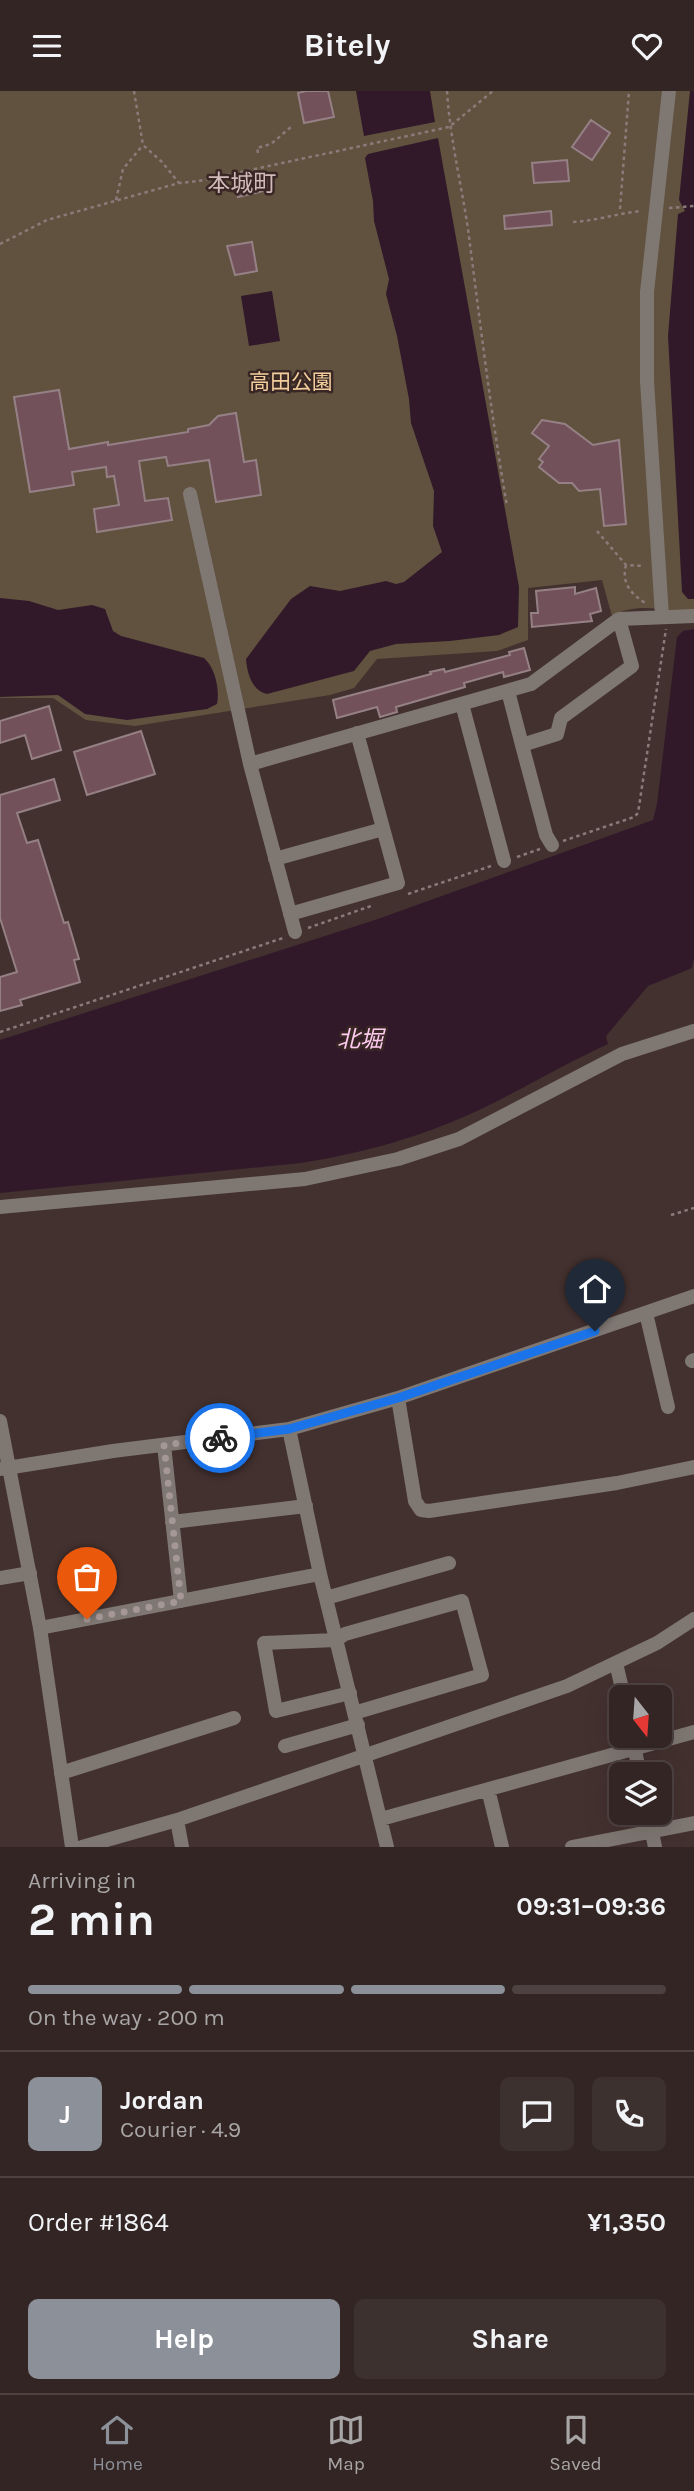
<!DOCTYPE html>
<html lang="en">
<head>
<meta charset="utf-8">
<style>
  :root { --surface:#322523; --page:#3d3130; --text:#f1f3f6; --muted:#a8a5a6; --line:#4d4241; --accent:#8c9099 }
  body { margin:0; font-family:Karla,"Noto Sans JP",sans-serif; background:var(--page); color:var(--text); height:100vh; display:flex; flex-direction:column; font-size:26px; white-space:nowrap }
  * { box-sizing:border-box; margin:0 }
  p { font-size:23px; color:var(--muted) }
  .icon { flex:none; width:38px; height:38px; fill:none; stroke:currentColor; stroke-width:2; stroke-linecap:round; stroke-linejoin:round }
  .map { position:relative; height:1756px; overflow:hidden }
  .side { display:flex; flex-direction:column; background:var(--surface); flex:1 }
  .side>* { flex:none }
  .needle { width:46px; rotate:163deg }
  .buttons { position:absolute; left:609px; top:1594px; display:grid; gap:14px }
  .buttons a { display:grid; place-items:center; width:63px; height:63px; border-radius:10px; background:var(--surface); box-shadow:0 7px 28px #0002,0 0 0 2px var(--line); font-size:35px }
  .pin { position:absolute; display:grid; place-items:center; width:60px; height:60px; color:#fff; margin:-72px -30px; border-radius:50% 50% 50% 0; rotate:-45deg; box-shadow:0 0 7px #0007 }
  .pin .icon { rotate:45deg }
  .courier { position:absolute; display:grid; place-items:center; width:70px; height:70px; margin:-35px; border:5px solid #1a73e8; border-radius:50%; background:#fff; color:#222; box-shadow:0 2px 9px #0007 }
  .head em { font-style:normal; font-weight:700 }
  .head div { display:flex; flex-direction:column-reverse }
  .head { display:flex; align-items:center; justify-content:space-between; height:119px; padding:0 28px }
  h1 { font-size:46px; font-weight:700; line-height:52px }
  .bar { display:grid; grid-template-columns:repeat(4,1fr); gap:10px 7px; align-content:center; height:84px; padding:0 28px }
  .bar i { height:9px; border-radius:5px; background:var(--line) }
  .bar .active { background:var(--accent) }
  .bar p { grid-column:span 4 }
  .line { display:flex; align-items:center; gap:18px; padding:0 28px; border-top:2px solid var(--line) }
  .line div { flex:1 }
  .round { display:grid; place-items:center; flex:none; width:74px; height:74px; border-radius:10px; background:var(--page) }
  .button { display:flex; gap:14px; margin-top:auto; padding:14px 28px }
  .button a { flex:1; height:80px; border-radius:10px; background:var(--accent); color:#fff; font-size:28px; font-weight:700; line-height:80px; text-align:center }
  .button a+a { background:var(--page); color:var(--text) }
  header { display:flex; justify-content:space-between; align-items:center; height:91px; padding:0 28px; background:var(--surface); font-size:32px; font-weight:700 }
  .tab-bar { display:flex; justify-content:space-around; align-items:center; height:98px; border-top:2px solid var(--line); background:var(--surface); font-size:19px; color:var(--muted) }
  .tab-bar a { display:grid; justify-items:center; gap:4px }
  .tab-bar .active { color:var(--accent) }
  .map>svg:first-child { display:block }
  .green { fill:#60523e }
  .water { fill:#31192a }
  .building { fill:#73515a; stroke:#958085; stroke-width:2 }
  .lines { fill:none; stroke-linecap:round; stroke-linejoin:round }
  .path { stroke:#8a7b7a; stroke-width:2.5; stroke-dasharray:3.5 3.5; stroke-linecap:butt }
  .minor { stroke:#7f7772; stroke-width:14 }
  .tertiary { stroke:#7f7772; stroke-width:14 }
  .done { stroke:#a59796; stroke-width:7; stroke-dasharray:0 12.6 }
  .route { stroke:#1a73e8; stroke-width:9 }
  .labels { text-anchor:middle; stroke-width:5; stroke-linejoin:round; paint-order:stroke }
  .park-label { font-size:21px; fill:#f3ce9c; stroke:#382725 }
  .neighbourhood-label { font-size:23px; fill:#d1bab8; stroke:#382725 }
  .water-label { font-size:23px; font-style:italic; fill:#ffcaef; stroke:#382725 }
</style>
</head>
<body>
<header><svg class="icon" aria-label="menu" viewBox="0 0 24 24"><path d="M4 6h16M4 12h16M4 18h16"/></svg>Bitely<svg class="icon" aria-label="heart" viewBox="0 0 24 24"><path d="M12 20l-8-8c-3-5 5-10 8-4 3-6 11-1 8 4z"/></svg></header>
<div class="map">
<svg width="694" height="1756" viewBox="0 0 694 1756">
  <rect width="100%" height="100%" fill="#43312f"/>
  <path class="green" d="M0 0H694V521C666 521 638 510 612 525L602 489 528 497V549L497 560 377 568 354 597 330 604 135 635 86 629 53 607H0Z"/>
  <path class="water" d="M356 0H430L435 31 364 45Z
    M690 0H694V508H688L682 501 668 245 678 123 685 120 679 109Z
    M438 47 519 496 518 536 499 544 450 550 396 553 370 560 354 580 267 603C252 600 247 582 246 568L291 508 310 495 340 500 386 490 396 493 404 491 442 461 433 435 434 400 411 332 409 308 397 245 386 203 389 188 374 130 373 110 365 67 368 63Z
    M272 200 280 250 249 255 241 205Z
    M0 507 29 510 58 519 92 514 105 518 113 540 121 545 204 567C215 576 220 599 217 613L207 618 127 629 85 623 58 604 0 606Z
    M694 538V868L692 877 648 895 606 945 608 953C564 973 523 998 479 1019 422 1046 363 1062 301 1072L0 1102V949L375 829 653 729 657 713 677 546 683 540Z"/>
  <path class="building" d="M306 0H328L334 26 304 32 298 2Z
    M591 29 610 42 592 69 572 56Z
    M567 69 569 90 534 92 532 72Z
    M269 84 272 98 238 106 235 92Z
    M551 120 552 134 505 138 504 125Z
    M252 151 257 180 235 184 227 155Z
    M59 299 69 358 108 351V354L188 341V338L209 334 218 325 236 322 244 371 256 369 261 404 216 411 209 369 168 375 166 366 139 370 145 410 168 407 172 429 97 441 94 418 119 414 114 385 107 386 106 376 72 381 74 394 30 401 14 306Z
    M542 329 565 333 593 354 619 349 626 433 604 435 600 398 579 400 572 392H559L539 376 543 371 539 368 549 355 532 342Z
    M575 496V503L596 497 601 520 590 523 592 530 532 536 531 522H538L536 500Z
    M524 557 530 579 504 586 503 581 464 592 465 596 396 616 397 621 380 626 377 616 337 627 333 609 431 583 430 581 444 578 445 581 510 564 509 561Z
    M49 615 61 659 32 668 25 644 0 652V630Z
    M141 640 155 683 87 704 74 661Z
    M54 688 60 709 17 722 27 752 38 749 64 832 68 831 79 868 74 869 80 891 20 909 22 914 0 920V886L17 881 0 827V704Z"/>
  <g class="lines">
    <path class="path" d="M134 0 143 54 162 71 179 92
      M447 0C450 47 461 92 468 138 480 231 491 323 507 415
      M258 62 257 57 271 53 291 36
      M116 109 123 78 143 54
      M669 117 694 115
      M620 118 629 0
      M573 131C596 130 618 122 642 120
      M0 153 47 129 179 92 199 90 449 36 493 0
      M597 440 626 474 644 475
      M626 474C621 493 632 504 647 513
      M563 750 634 726 638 722 666 538
      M517 766 540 758
      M408 803 491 775
      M308 837 371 815
      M0 941 283 847
      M671 1124 694 1117"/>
    <path class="minor" d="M190 403 250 673 295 841
      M662 525 647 290V201L669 0
      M508 600 522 654 557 643 561 627 632 575 619 528
      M462 613 504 770
      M522 654 546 744 552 754
      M250 673 531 593 619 528 694 525
      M275 768 383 738
      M290 823 398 792 357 642
      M646 1222 668 1316
      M692 1270 694 1269
      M398 1307 415 1410 421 1419 429 1420 617 1392 694 1376
      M289 1338 320 1483 387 1756
      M164 1354 181 1510
      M0 1378 113 1360 289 1338 398 1307 694 1205
      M172 1431 306 1415
      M0 1487 30 1482
      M326 1507 449 1472
      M40 1537 320 1483
      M616 1572 624 1606
      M350 1602 276 1620 264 1552 336 1549 345 1543 462 1510 482 1584 354 1622
      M632 1645 640 1684
      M285 1655 358 1634
      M61 1682 234 1627
      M488 1698 502 1756
      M648 1722 655 1756
      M381 1728 694 1641
      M177 1729 182 1756
      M82 1756 177 1729 567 1595 657 1552 694 1528
      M572 1756 694 1732"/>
    <path class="tertiary" d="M0 1116 305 1088 398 1068 459 1048 622 963 694 940
      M0 1330 40 1537 72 1756"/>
  </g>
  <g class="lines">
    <path class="done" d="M87 1528 181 1510 164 1354 220 1347"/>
    <path class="route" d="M220 1347 289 1338 398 1307 595 1240"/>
  </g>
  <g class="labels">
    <g class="park-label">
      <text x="291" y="298">高田公園</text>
    </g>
    <g class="neighbourhood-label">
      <text x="242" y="100">本城町</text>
    </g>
    <g class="water-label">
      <text x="360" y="956">北堀</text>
    </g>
  </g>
</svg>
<div class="buttons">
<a><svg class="needle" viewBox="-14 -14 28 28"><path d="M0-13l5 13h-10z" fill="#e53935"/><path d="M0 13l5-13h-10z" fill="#a8a5a6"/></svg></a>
<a><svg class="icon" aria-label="layers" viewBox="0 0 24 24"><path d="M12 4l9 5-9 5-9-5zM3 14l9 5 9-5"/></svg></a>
</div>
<div class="pin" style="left:87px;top:1528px;background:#ea580c"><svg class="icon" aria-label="bag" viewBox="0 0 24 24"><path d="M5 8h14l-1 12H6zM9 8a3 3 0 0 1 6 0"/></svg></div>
<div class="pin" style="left:595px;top:1240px;background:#1f2937"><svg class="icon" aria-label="home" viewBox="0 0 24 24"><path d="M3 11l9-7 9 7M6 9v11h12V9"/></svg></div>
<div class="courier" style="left:220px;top:1347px"><svg class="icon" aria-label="bike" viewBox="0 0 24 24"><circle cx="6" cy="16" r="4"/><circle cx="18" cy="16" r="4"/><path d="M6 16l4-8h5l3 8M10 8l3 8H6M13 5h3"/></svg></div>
</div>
<section class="side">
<div class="head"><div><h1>2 min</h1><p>Arriving in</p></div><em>09:31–09:36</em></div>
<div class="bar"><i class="active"></i><i class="active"></i><i class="active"></i><i></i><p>On the way · 200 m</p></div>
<div class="line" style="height:126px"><b class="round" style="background:var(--accent);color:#fff">J</b><div><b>Jordan</b><p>Courier · 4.9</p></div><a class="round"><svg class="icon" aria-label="chat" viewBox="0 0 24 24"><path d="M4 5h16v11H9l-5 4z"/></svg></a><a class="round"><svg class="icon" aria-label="phone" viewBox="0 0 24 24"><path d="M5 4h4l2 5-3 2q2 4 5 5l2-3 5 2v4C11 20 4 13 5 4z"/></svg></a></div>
<div class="line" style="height:91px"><div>Order #1864</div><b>¥1,350</b></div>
<div class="button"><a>Help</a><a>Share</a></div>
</section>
<nav class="tab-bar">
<a class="active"><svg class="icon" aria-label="home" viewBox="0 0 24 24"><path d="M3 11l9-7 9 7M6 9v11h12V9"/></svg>Home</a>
<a><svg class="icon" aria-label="map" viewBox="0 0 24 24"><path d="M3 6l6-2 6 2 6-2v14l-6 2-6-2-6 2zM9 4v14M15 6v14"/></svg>Map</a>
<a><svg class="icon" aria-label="saved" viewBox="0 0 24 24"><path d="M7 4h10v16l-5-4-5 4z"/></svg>Saved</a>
</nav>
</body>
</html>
